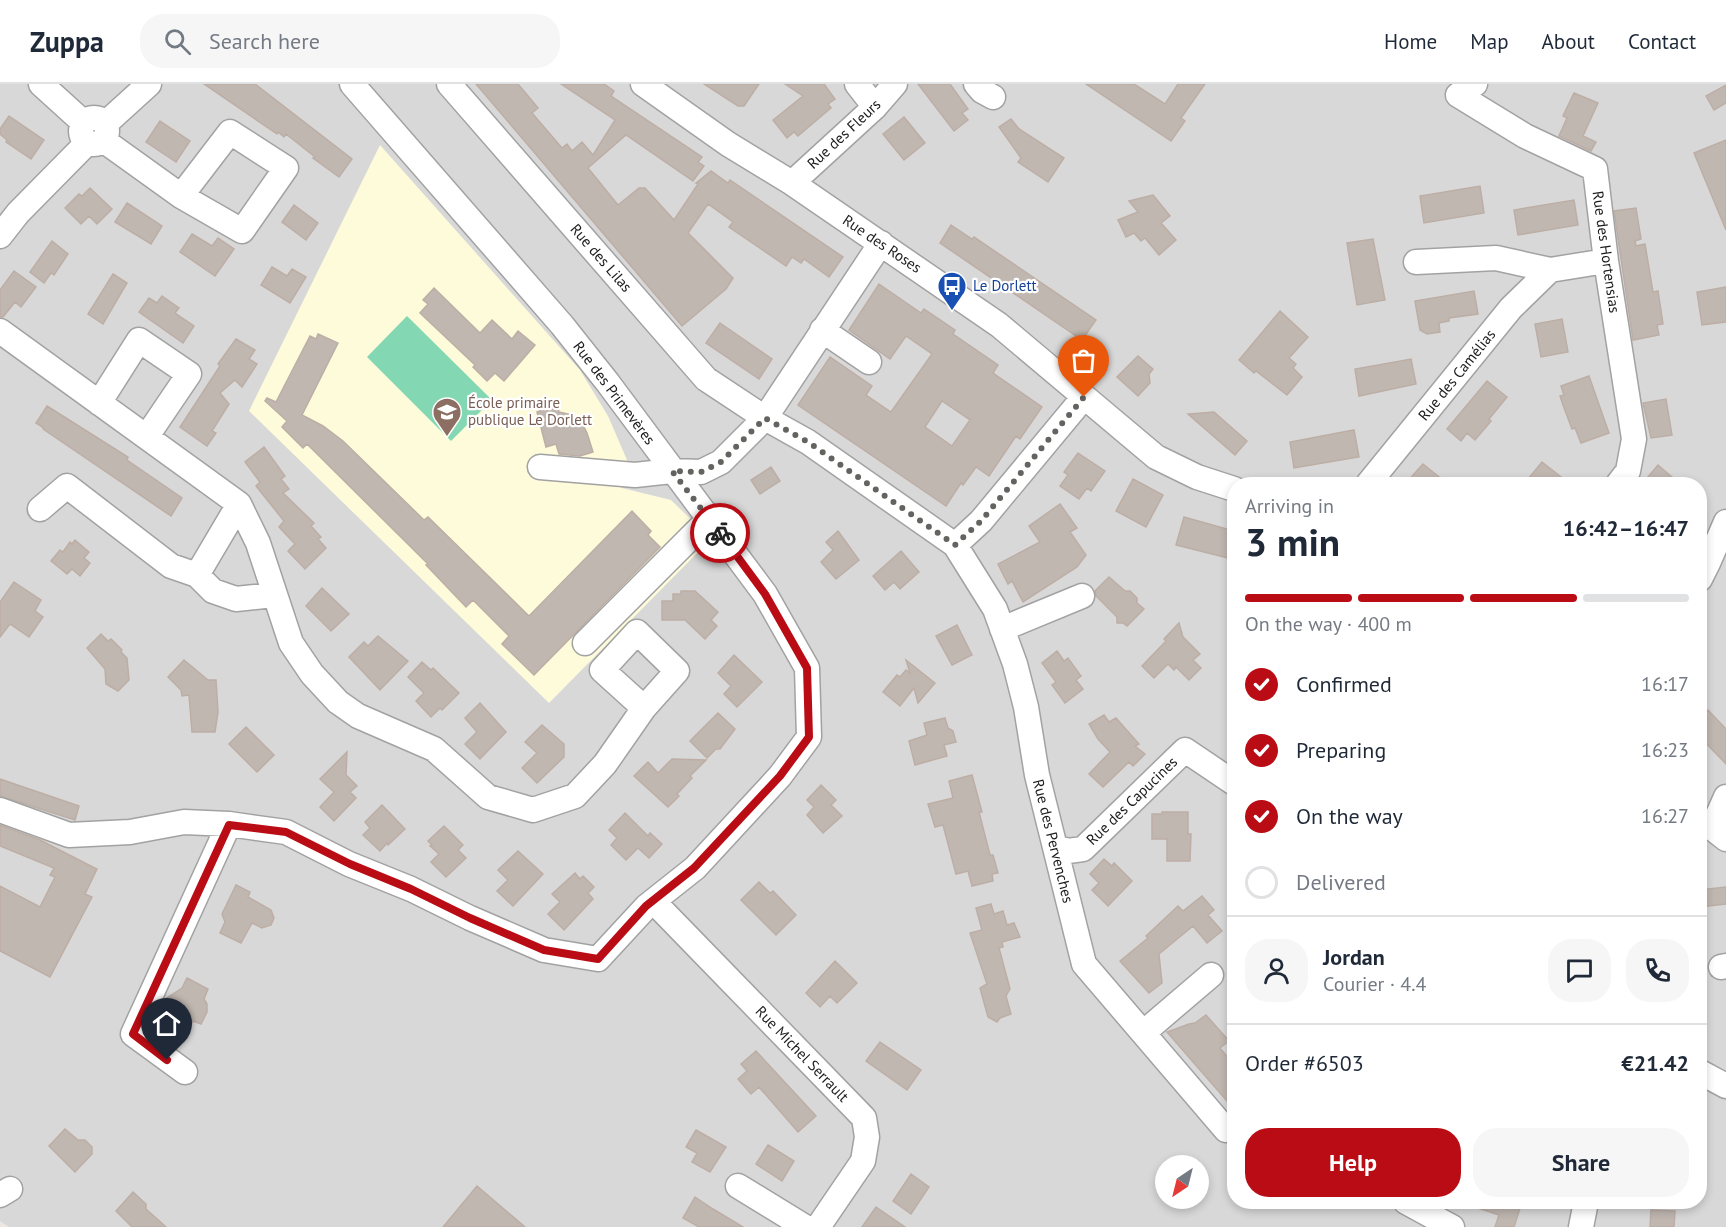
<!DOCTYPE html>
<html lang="en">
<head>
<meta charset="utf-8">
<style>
  :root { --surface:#fff; --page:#f6f6f7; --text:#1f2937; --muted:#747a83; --line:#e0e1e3; --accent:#ba0c15 }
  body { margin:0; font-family:"PT Sans",sans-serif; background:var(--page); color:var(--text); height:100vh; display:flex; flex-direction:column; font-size:22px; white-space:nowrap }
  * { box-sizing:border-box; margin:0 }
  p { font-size:20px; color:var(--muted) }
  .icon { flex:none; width:33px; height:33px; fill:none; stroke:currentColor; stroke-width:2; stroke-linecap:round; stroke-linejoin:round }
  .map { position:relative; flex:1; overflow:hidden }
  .side { position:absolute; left:1227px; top:393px; width:480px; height:732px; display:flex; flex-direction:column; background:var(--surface); border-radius:24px; box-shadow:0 3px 9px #0003 }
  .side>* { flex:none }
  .needle { width:39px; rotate:215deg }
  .controls { position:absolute; left:1155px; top:1071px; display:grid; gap:12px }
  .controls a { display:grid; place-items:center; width:54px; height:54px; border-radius:50%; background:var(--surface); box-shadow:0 3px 9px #0003; font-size:30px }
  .pin { position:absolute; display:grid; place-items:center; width:51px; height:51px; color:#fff; margin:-62px -26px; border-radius:50% 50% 50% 0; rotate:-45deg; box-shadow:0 0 6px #0007 }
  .pin .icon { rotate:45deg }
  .courier { position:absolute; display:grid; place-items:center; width:60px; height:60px; margin:-30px; border:4px solid #ba0c15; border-radius:50%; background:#fff; color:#222; box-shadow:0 2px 8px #0007 }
  .overview em { font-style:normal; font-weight:800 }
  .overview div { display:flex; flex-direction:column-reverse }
  .overview { display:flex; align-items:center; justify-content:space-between; height:102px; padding:0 18px }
  h1 { font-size:39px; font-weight:800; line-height:45px }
  .bar { display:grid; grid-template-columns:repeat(4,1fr); gap:9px 6px; align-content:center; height:72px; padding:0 18px }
  .bar i { height:8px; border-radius:4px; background:var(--line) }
  .bar .selected { background:var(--accent) }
  .bar p { grid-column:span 4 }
  .line { display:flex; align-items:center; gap:15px; padding:0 18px; border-top:2px solid var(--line) }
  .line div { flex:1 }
  .round { display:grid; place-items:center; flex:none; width:63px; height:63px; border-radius:24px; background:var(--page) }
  ol { padding:0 18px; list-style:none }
  li { display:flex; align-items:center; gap:18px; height:66px }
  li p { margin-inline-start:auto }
  li .icon { padding:6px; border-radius:50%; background:var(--accent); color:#fff; stroke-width:4 }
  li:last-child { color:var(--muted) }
  li i { width:33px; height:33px; border:3px solid var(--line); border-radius:50% }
  .cta { display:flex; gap:12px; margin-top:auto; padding:12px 18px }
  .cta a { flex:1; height:69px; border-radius:24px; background:var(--accent); color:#fff; font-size:24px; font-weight:800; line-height:69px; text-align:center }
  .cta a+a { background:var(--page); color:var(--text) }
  header { display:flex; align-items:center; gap:36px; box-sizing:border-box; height:84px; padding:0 30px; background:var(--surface); border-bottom:2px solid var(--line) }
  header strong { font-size:28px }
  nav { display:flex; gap:33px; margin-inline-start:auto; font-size:21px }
  .search { width:420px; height:54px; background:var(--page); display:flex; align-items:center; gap:15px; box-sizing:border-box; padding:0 21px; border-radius:24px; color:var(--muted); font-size:22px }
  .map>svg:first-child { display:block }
  .residential { fill:#d9d8d8; fill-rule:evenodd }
  .education { fill:#fdfbda }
  .pitch { fill:#83d7b2 }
  .building { fill:#c0b7b1; stroke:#bdaea5; stroke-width:1.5; fill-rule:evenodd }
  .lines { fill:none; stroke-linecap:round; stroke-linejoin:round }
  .minor-casing { stroke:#a2a2a2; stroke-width:27 }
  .minor { stroke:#fff; stroke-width:24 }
  .done { stroke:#646360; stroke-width:6; stroke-dasharray:0 10.8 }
  .route { stroke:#ba0c15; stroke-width:8 }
  .labels { text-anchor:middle; stroke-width:4.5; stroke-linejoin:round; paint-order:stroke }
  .street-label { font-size:15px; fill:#1b1b1b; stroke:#fff }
  .transit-label { font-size:15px; fill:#164399; stroke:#fff; text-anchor:start }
  .education-label { font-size:15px; fill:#785e54; stroke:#fff; text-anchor:start }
</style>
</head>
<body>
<header>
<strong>Zuppa</strong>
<div class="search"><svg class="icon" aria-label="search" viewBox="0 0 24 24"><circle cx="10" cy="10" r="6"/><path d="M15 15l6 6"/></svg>Search here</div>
<nav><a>Home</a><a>Map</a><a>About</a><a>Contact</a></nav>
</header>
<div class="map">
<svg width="1726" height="1143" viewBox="0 0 1726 1143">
  <rect width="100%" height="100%" fill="#ece8e1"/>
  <path class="residential" d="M0 0H1726V1143H9L0 1137ZM1234 400H1700V1118H1234ZM1166 1082H1198V1114H1166Z"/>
  <path class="education" d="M380 61 580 286 608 332 627 376 620 402 622 404 671 416 711 455 549 619 249 327Z"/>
  <path class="pitch" d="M407 232 492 316 451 357 367 273Z"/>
  <path class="building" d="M204 0H255L352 75 339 93 313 74 315 73 286 50 284 53 278 48 277 50Z
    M476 0H518L538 24 532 29 562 64 567 60 572 67 582 58 593 71 615 36 561 0H604L614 7 611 12 702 73 698 78 704 82 693 97 626 51 588 84 618 121 639 104H645L674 136 698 100 696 99 711 87 728 99 730 96 843 173 829 193 804 175 801 179 792 173 786 182 729 143 733 138 708 120 688 149 733 194 726 205 682 242Z
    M704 0H759L744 22H738Z
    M785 0H824L835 15 828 20 831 24 798 52 794 48 787 54 773 36 803 12Z
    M918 0H950L968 25 962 29 968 36 954 47Z
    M1086 0H1134L1165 20 1178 0H1205L1181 34 1185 37 1171 57Z
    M1726 1V19L1714 26 1706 12Z
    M1574 9 1598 19 1583 52 1596 58 1591 67 1559 52 1567 34 1563 32Z
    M9 32 44 56 31 75 6 58 7 56 0 50V45Z
    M904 33 925 59 904 76 883 50Z
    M1011 35 1019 45 1064 74 1048 98 1018 78 1021 74 999 43Z
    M160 37 190 57 176 78 146 58Z
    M1726 56V146L1694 69Z
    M1480 102 1484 129 1424 139 1420 112Z
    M90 104 112 125 97 140 89 132 81 140 65 124 79 110 82 112Z
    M1153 111 1170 132 1161 139 1176 156 1159 171 1145 154 1141 157 1134 149 1126 153 1118 136 1138 128 1129 117Z
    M1574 116 1578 141 1518 151 1514 126Z
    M127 119 162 142 151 160 115 138Z
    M294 121 318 139 306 156 282 138Z
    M1636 124 1641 155 1635 157 1636 162 1645 160 1653 208 1658 207 1663 240 1657 241 1659 251 1633 256 1614 127Z
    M951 141 972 155 974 153 1096 236 1082 256 940 159Z
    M192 150 212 162 218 154 234 165 215 192 180 168Z
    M1373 155 1385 216 1357 221 1347 159Z
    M52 157 68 170 54 191 51 189 44 199 30 188Z
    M272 183 287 192 292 185 306 193 290 219 261 201Z
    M14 187 36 203 21 223 15 218 3 233H0V206Z
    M113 190 127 199 103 240 88 230Z
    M879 200 921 229 924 225 955 246 953 250 998 281 993 289 1042 323 1020 355 1016 352 989 392 976 383 963 401 961 399 946 422 798 321 830 273 872 302 866 311 891 328 932 270 906 252 890 275 849 246ZM942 317 970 336 952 362 925 343Z
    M1726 203V238L1702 241 1697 208Z
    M434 204 480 249 492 236 512 255 518 247 535 261 504 297 495 289 487 297 473 283 475 281 420 229 428 220 423 216Z
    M1474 207 1478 230 1449 234V237L1439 239 1440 248 1427 250 1420 246 1415 217Z
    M162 212 179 224 175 229 194 242 183 259 139 228 149 214 157 219Z
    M1280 227 1308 253 1289 274 1296 280 1293 284 1302 293 1287 311 1256 287 1254 289 1239 276Z
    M1562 235 1568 268 1541 273 1535 240Z
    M720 239 772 275 759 295 706 259Z
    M318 250 338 259 302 331 323 342 343 357 424 436 428 433 529 532 632 427 651 447 648 451 660 463 534 591 502 560 509 552 473 516 466 523 426 481 428 480 307 360 303 364 282 343 287 337 265 317 267 314 276 318 310 252 316 255Z
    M236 255 255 266 249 275 257 280 242 303 235 296 220 309 229 320 212 347 216 349 207 362 180 343 220 282 218 280Z
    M1138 272 1153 285 1149 290 1150 299 1138 312 1117 293Z
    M1411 275 1416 300 1359 312 1355 285Z
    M1589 292 1609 349 1581 359 1575 344 1572 345 1563 321 1560 312 1564 311 1561 302Z
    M1487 297 1507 313 1489 335 1491 337 1475 356 1467 349 1461 357 1447 345Z
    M1666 315 1672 351 1651 354 1643 319Z
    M557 319 559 328 572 331 582 339 587 349 593 368 580 372 559 370 556 360 546 363 537 328Z
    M47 322 128 373 127 376 182 414 171 432 43 345 44 344 36 339Z
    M1214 328 1247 357 1235 371 1188 330Z
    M1354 346 1359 373 1294 384 1290 358Z
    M264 363 285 392 281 395 289 405 283 409 314 439 311 442 321 453 318 455 326 464 305 485 288 467 295 460 279 443 284 437 256 402 260 398 245 378Z
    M1078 369 1105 387 1091 407 1087 404 1079 415 1060 402 1068 391 1064 388Z
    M1542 378 1570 400H1524Z
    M1423 380 1448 400H1405Z
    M1658 381 1680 400H1642Z
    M771 383 780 397 760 410 751 396Z
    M1133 395 1163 411 1146 443 1116 427Z
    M1060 420 1077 444 1070 448 1086 471 1077 483 1023 518 1012 497 1008 500 998 480 1040 458 1029 442Z
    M1184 433 1234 447 1228 474 1176 461Z
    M838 447 859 476 836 495 821 478 833 466 826 458Z
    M75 456 89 468 84 474 90 479 80 492 72 485 67 490 51 477 60 466 63 468 70 458 72 460Z
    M901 467 919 488 900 505 894 498 885 506 873 492Z
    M1109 493 1125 507H1130L1137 514V519L1144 525 1127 542 1123 539H1117V533L1096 512 1095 507Z
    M14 498 41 516 35 527 43 533 29 553 10 540 0 553V518Z
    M322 504 349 530 331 547 306 522Z
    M681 507H695L718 528 711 536 717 542 705 555 685 536H662V517H673V510H681Z
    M1179 539 1183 553 1200 570 1193 576 1201 584 1189 596 1176 583 1174 586 1168 580 1154 594 1142 582 1166 557 1164 555Z
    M957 541 972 571 952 581 936 552Z
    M101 550 108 557 111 555 122 566 121 568 127 574 129 596 118 607 106 600 105 585 87 564Z
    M378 552 408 577 380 606 349 573 364 558 368 562Z
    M1057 567 1064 577 1068 574 1081 592 1076 596 1083 605 1065 619 1052 601 1056 598 1042 579Z
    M734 571 762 598 737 623 724 610 731 602 718 589Z
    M184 576 208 596H216L218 628 215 648H192L189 611 182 612 181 606 168 593Z
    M906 576 935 599 918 619 914 604 900 622 883 608 897 591 900 593 906 586 910 589Z
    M422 578 431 586 433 584 459 609 442 626 440 624 431 633 416 617 424 609 408 593Z
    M480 619 506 648 480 675 465 660 477 648 465 634Z
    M1708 626 1726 645V680L1700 653V634Z
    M718 629 735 645 720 665H716L707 674 690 657Z
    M1104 631 1109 638 1116 634 1139 660 1135 662 1145 670 1133 682 1129 678 1103 703 1089 690 1110 668 1098 655 1089 640Z
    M945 634 948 644 953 647 956 658 944 661 947 672 915 681 909 657 927 651 924 639Z
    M542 641 564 660V673L537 699 522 684 537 669 525 658Z
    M246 643 274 671 257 688 229 660Z
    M347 668 346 691 357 702 350 708 356 714 334 737 320 723 334 708 320 695Z
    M672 675 706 676 690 692 692 694 677 710 679 712 668 723 634 692 648 678 658 689Z
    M972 691 982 728H979L990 771H993L998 789 992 790 993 797 972 802 968 787 956 790 943 741 935 743 928 720 953 714 949 697Z
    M0 695 79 722 75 736 0 712Z
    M821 701 836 716 831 721 842 732 823 749 807 731 814 723 807 716Z
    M382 721 405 745 388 761 387 759 380 767 363 751 370 744 365 738Z
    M1162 728H1188V750H1191L1190 777H1167V755H1152V730H1162Z
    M625 729 648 752 650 749 662 760 649 774 638 764 626 776 611 761 617 754 609 746Z
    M0 741 40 756 97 785 85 810 92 813 50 893 0 867V802L40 823 55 793 50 791 54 784 0 762Z
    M444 742 463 761 458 766 466 774 446 793 431 778 439 770 430 762 432 761 428 757Z
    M518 767 543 790 513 822 497 807 508 796 498 786Z
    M1104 775 1112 782 1114 779 1132 797 1108 822 1092 806 1099 799 1090 790Z
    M575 789 580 795 583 792 594 803 588 809 593 815 564 846 548 830 560 818 552 810Z
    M759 798 770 809 773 807 796 831 776 851 741 816Z
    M236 801 250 808 248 813 271 826 274 834 271 841 262 844 252 839 241 859 220 849 225 838 222 830Z
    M1726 803V820L1700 823V806Z
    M1202 812 1214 826 1208 831 1222 847 1207 859 1193 842 1159 870 1162 899 1149 909 1120 877 1148 854 1146 852 1178 822 1183 827Z
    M991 820 994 830 1003 827 1007 841 1014 839 1020 853 1002 858 1003 863 999 864 1010 905 1006 912 1011 930 1000 934 997 938 988 933 980 904 987 900 970 849 982 846 976 824Z
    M835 877 857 899 837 919 830 912 820 923 806 909Z
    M187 894 208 905 204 915 207 920V928L201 940 193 937 189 944 173 950 167 934 175 918 167 914 182 904Z
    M1206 931 1229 957 1220 964 1234 981V1025L1167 948 1189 940 1195 939Z
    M880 958 921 986 907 1006 866 977Z
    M756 967 816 1032 798 1048 759 1003 751 1010 738 995 747 987 741 980Z
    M65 1045 78 1056H85L92 1063V1070L75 1088 49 1062Z
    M696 1046 726 1063 710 1088 692 1078 697 1069 686 1063Z
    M768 1061 794 1077 782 1097 756 1080Z
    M911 1090 929 1103 911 1130 893 1117Z
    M477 1102 525 1143H443Z
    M133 1108 146 1120V1125L166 1143H132L116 1127Z
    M695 1113 713 1125 743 1143H699L683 1134Z
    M1470 1118H1522L1514 1143H1495L1499 1131 1469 1121Z
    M876 1123 905 1143H862Z
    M1651 1126 1675 1127 1674 1143H1650Z"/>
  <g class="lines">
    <g class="minor-casing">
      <path id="minor" d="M41 0 84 39
        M449 0 706 295 765 334 808 358 955 461 995 525 1015 580 1026 623 1037 691 1084 880 1226 1046 1234 1039
        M643 0 728 60 792 99 999 241 1156 373 1197 393 1234 405
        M857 0 875 23
        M976 0 982 7 993 13
        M1475 0 1458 11 1525 52 1595 85 1606 177 1634 355 1628 387 1618 400
        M81 47a13 13 0 1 1 26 0a13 13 0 1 1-26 0Z
        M105 40 149 0
        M103 56 181 112 242 147 286 84 230 48 181 112
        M792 99 875 23 895 0
        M0 152 18 129 88 58
        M1416 178 1496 174 1550 186 1606 177
        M822 246 869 278
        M0 247 239 420 258 459 291 559 312 590 338 618 358 632 434 665 488 713 533 726 575 712 605 680 644 624 677 587 637 548 602 586 644 624
        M99 319 139 256 189 290 147 352
        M540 383 635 391 672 387 701 388 721 378 765 334 881 159
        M1368 400 1511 224 1550 186
        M40 425 67 402 171 482 197 491 213 507 236 515 274 511
        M955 461 981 437 1084 313
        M197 491 239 420
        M1700 495 1708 479 1726 438
        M1002 545 1082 512
        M585 559 700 444
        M1726 713 1712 744 1726 755
        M0 726 69 751 130 748 184 738 229 740 286 748 349 780 411 805 470 834 544 866 598 875 647 822 695 784 780 692 809 653 807 584 765 510 608 299 562 241 352 0
        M1055 763 1068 767 1083 765 1185 666 1234 699
        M654 818 864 1034 867 1053 863 1077 818 1143
        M1721 883 1726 882
        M1143 949 1211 891
        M185 988 133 950 229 740
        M1700 988 1726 1002
        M738 1102 805 1143
        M0 1111 10 1105
        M1406 1118 1452 1143
        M1581 1143 1586 1118"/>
    </g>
    <use href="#minor" class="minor"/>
  </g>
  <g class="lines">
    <path class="done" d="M720 449 672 387 701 388 721 378 765 334 808 358 955 461 981 437 1084 313"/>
    <path class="route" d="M167 976 133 950 229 741 286 748 350 780 411 805 470 834 544 866 598 875 646 822 694 784 780 692 809 653 807 584 765 510 720 449"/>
  </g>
  <defs>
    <g id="bus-pin" transform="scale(1.5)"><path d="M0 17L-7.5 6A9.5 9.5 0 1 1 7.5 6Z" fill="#1a4fb4" stroke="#fff"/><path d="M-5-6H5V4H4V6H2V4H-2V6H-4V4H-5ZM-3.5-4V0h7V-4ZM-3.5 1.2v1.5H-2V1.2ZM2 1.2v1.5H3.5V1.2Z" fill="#fff"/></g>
    <g id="school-pin" transform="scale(1.5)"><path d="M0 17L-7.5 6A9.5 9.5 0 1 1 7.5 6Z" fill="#8d6e63" stroke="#fff"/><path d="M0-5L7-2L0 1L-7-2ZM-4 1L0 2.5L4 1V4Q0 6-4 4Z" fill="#fff"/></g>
  </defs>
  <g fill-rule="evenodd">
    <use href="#bus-pin" x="952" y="202"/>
    <use href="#school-pin" x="447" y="328"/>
  </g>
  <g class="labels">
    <g class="street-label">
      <text transform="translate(844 50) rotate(-43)" y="5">Rue des Fleurs</text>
      <text transform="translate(882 160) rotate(34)" y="5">Rue des Roses</text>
      <text transform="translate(1606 168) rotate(82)" y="5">Rue des Hortensias</text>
      <text transform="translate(601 174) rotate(49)" y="5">Rue des Lilas</text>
      <text transform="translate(1457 291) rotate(-51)" y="5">Rue des Camélias</text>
      <text transform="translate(614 309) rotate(53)" y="5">Rue des Primevères</text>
      <text transform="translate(1132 717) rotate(-44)" y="5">Rue des Capucines</text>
      <text transform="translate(1053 757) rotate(76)" y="5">Rue des Pervenches</text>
      <text transform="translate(802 970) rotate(46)" y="5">Rue Michel Serrault</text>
    </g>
    <g class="transit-label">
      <text x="973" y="207">Le Dorlett</text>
    </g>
    <g class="education-label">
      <text x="468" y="324">École primaire<tspan x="468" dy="17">publique Le Dorlett</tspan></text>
    </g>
  </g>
</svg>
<div class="controls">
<a><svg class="needle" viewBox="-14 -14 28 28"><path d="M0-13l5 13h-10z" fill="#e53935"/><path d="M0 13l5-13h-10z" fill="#747a83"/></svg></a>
</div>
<div class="pin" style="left:1084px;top:313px;background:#ea580c"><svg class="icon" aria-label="bag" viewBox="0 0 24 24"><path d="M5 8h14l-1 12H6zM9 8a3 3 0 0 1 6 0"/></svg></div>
<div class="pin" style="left:167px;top:976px;background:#1f2937"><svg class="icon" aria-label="home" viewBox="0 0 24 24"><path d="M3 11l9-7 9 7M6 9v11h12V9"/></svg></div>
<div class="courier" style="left:720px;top:449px"><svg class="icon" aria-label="bike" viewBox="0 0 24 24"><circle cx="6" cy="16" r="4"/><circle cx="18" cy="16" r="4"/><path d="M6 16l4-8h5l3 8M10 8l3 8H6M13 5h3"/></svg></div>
<section class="side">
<div class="overview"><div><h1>3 min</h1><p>Arriving in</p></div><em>16:42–16:47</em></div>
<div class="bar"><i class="selected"></i><i class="selected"></i><i class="selected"></i><i></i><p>On the way · 400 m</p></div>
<ol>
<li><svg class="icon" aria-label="check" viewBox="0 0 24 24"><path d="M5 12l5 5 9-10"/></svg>Confirmed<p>16:17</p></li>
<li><svg class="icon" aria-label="check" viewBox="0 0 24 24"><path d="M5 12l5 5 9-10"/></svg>Preparing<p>16:23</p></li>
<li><svg class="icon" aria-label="check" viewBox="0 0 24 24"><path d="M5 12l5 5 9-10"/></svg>On the way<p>16:27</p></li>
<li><i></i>Delivered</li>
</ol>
<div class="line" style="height:108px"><a class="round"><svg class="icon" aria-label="person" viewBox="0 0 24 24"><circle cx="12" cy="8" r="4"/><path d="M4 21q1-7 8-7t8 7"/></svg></a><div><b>Jordan</b><p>Courier · 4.4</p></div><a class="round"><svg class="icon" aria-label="chat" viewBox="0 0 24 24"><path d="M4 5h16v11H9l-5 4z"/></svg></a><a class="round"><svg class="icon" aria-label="phone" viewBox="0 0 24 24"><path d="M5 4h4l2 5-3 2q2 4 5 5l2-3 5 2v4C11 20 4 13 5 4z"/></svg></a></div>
<div class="line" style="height:78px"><div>Order #6503</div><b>€21.42</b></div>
<div class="cta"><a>Help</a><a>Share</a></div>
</section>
</div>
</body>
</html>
